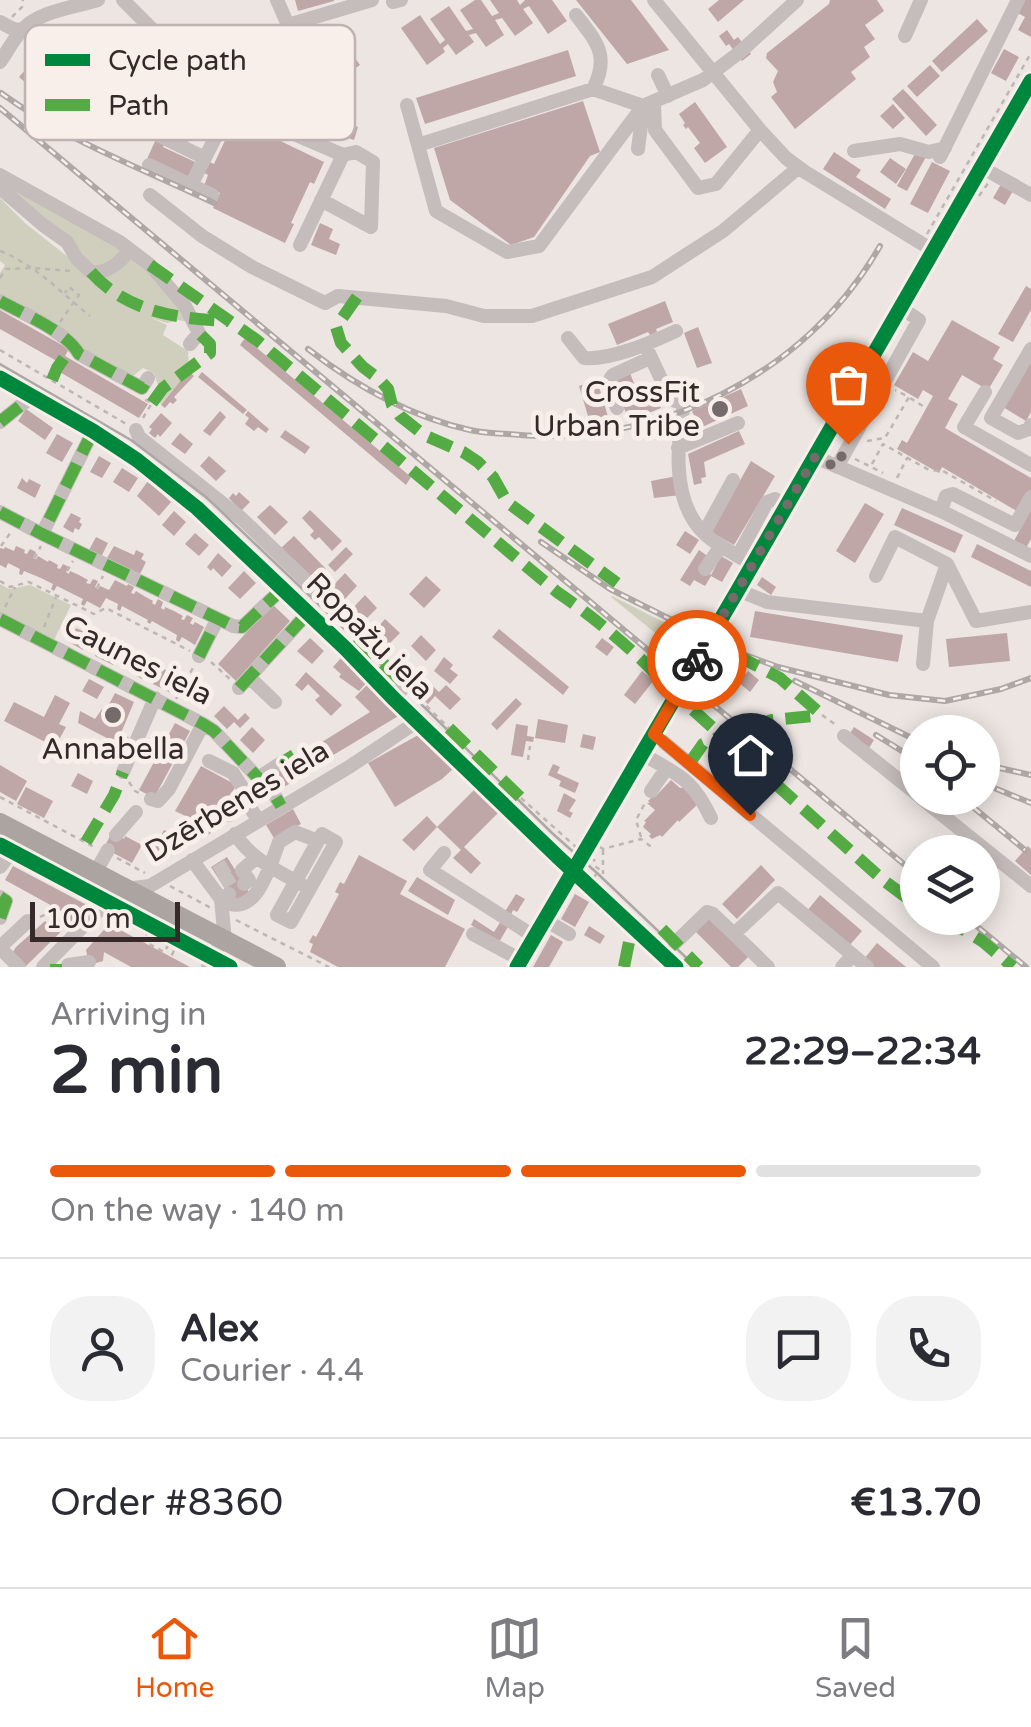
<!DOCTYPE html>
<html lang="en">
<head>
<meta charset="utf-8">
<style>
  :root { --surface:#fff; --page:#f2f2f3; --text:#2b2b33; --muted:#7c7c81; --line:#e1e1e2; --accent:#ea580c }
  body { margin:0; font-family:"Varela Round",sans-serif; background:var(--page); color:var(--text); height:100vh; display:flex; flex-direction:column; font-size:38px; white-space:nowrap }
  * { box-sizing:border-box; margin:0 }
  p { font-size:32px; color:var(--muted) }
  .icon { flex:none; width:55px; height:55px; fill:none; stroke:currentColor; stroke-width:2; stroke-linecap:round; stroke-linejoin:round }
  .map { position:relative; height:967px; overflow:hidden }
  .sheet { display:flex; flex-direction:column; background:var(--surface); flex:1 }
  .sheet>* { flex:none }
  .tools { position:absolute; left:900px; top:715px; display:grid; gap:20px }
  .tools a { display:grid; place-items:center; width:100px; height:100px; border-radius:50%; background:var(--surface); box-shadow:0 5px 25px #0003; font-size:50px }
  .scale { position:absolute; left:30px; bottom:25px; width:150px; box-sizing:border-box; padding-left:10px; border:5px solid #352a29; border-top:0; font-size:28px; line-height:35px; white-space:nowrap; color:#352a29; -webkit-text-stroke:8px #f8eeea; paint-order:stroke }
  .pin { position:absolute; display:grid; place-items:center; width:85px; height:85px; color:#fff; margin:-102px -42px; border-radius:50% 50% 50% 0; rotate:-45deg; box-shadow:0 0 10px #0007 }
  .pin .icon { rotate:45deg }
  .courier { position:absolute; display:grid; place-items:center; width:100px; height:100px; margin:-50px; border:8px solid #ea580c; border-radius:50%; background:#fff; color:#222; box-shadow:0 2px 12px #0007 }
  .overview em { font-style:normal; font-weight:800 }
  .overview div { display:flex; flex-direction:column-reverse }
  .overview { display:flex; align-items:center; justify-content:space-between; height:170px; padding:0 50px }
  h1 { font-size:65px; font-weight:800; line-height:75px }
  .bar { display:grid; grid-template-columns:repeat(4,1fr); gap:15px 10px; align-content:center; height:120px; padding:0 50px }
  .bar i { height:12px; border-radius:8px; background:var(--line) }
  .bar .selected { background:var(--accent) }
  .bar p { grid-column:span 4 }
  .line { display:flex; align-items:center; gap:25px; padding:0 50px; border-top:2px solid var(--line) }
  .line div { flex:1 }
  .round { display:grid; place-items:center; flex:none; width:105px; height:105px; border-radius:40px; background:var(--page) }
  .tab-bar { display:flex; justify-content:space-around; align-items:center; height:140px; border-top:2px solid var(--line); background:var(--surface); font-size:28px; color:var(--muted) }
  .tab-bar a { display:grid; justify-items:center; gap:5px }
  .tab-bar .selected { color:var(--accent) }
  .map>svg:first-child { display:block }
  .green { fill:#d0cfbd }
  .building { fill:#bea7a6 }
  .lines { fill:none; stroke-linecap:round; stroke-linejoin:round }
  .minor-tunnel { stroke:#c7c0bd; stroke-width:14; stroke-dasharray:14 7; stroke-linecap:butt }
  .path { stroke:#beb6b3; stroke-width:2.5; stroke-dasharray:5 5; stroke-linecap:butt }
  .minor { stroke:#c5bdbb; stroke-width:14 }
  .highway { stroke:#aba4a1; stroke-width:20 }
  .tram { stroke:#ada7a5; stroke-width:2.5 }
  .rail-casing { stroke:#ada7a5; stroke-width:6 }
  .rail { stroke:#f8eeea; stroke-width:2.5; stroke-dasharray:8; stroke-linecap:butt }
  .quiet { stroke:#54ab44; stroke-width:12; stroke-dasharray:25 12; stroke-linecap:butt }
  .cycleway-casing { stroke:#f8eeea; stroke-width:21 }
  .cycleway { stroke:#00873e; stroke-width:15 }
  .done { stroke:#756b6a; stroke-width:10; stroke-dasharray:0 18 }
  .route { stroke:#ea580c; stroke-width:12 }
  .poi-dot { fill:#756b6a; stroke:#f8eeea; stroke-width:4 }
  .labels { text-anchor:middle; stroke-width:10; stroke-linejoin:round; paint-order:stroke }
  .poi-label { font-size:30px; fill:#352a29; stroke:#f8eeea; text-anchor:end }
  .street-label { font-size:30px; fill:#352a29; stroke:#f8eeea }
  .key { fill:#f8eeea; stroke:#beb3b0; stroke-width:2.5 }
  .key-label { font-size:28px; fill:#352a29 }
</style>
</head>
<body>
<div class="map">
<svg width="1031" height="967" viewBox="0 0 1031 967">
  <rect width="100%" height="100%" fill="#ece5e2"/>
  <path class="green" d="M15 186 124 249 122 256 93 271 6 188Z
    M0 198 25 223 106 287 96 276 129 253 181 306 187 322 179 320 167 323 151 318 167 325 163 335 188 351 189 370 161 404 153 397 158 385 154 373 143 368 134 375H127L0 298V273L5 265 0 261Z
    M0 584 9 589 30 585 71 605 53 642 0 612Z
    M612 596 697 639 686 658 611 597Z"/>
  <path class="building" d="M295 0H334V1L298 11Z
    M475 0H481L492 16 499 13 490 0H517L520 5 525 0H552L567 21 548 34 529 6 523 9 533 23 515 36 502 18 495 20 504 35 486 47 476 33 469 35 474 42 456 55 448 44 443 48 445 52 427 65 401 28 420 15 440 44 445 40 430 19 449 6 466 31 473 29 460 10Z
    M576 0H631L669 50 627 64Z
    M719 0H744L718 22 708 9Z
    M830 0H877L884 11 865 25 875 39 864 47 870 57 851 72 856 79 795 129 771 97 777 92 773 82 778 71 766 58 767 53 829 4Z
    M1023 0H1031V37L1018 30 1025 17 1016 12Z
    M977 19 988 31 942 72 932 61Z
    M334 28 360 65 341 78 316 40Z
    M727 30 734 40 738 37 751 54 742 61 729 44 726 46 719 36Z
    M1004 49 1019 57 1006 81 991 73Z
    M568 50 576 76 425 124 416 98Z
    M930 65 940 76 917 97 907 86Z
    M27 68 46 84 42 88 45 92 39 100 31 94 34 90 19 77Z
    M903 89 937 125 926 136 892 99Z
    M583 101 600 152 590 156 534 237 511 245 450 200 434 148Z
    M189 102 209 112 212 105 220 109 208 135 180 123 178 127 191 134 187 143 161 131 170 107 185 111Z
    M695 102 727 147 705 163 694 148 700 143 688 127 686 129 683 125 685 123 679 114Z
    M893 104 905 118 893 129 880 116Z
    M235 119 324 162 314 184 310 182 291 223 294 224 285 243 213 208 220 193 204 186 208 175 203 172 208 161 214 164Z
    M339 120 358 127 354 140 334 133Z
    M156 139 165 143 163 147 195 162 188 178 147 159Z
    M834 152 861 170 856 177 891 199 885 209 823 169Z
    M916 152 926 157 907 191 897 186Z
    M890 158 906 169 896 184 880 172Z
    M932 162 950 171 928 213 910 204Z
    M1007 174 1019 180 1005 205 993 198Z
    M320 223 333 229 329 239 340 244 336 255 311 245Z
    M1026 286 1031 289V310L1013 342 998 334Z
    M665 301 673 322 656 329 657 332 650 335 648 332 617 345 608 324Z
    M0 310 69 349 65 356 148 404 139 418 58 371 62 364 0 329Z
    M952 320 1000 347 993 359 1003 365 988 390 962 375 948 399 958 404 945 428 1031 478V494L1020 513 942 467 939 473 897 449 902 440 907 443 933 396 923 390 918 399 894 385 913 352 928 361Z
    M698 327 712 363 697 368 684 333Z
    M245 338 411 477 406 485 240 345Z
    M1031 360V412L1026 421 1003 407Z
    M188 371 194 376 174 397 177 400 173 404 170 402 165 408 161 405Z
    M202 372 247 410 243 414 198 377Z
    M630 373 642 404 657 398 661 408 629 421 613 379Z
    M597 380 609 420 591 426 579 386Z
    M741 389 748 406 700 428 692 411Z
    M26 409 53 428 45 440 18 421Z
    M220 411 226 417 210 436 203 431Z
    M248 411 269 429 266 433 258 427 254 431 245 424 249 418 245 415Z
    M161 413 172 423 160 437 158 434 155 438 149 433 152 429 149 427Z
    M285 430 310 447 305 454 280 437Z
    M739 431 745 444 704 462 706 477 701 478 702 483 694 485 688 454Z
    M180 433 193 444 185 454 171 444Z
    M57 434 73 443 62 462 46 453Z
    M99 456 111 463 102 478 90 472Z
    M209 456 226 471 216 481 200 466Z
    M751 461 775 476 734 545 711 532Z
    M122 468 138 478 129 492 113 482Z
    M677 476 681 495 654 498 651 481Z
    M22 478 27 483 29 479 41 485 35 498 17 488Z
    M148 481 171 502 159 516 137 496Z
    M239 492 250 502 241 511 229 498 233 493 236 496Z
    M865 503 884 514 855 563 836 551Z
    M270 505 288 522 275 535 257 517Z
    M902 508 963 535 955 553 894 525Z
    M1031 509V539L1026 548 1014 541Z
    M310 510 342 541 332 551 319 537 315 540 310 535 314 531 302 518Z
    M174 511 186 522 174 536 162 525Z
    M71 513 81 518 79 522 82 524 79 530 75 528 73 533 63 527Z
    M685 531 699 540 690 554 676 545Z
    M195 533 209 545 199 556 185 544Z
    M294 536 326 569 314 582 281 548Z
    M96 537 108 543 101 557 89 550Z
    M977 544 1031 571V587L971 557Z
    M16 546 25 550 24 553 27 554 30 549 36 552 33 558 36 559 38 556 48 562 49 560 58 565 57 568 60 569 63 564 69 567 66 572 69 574 70 571 79 575 88 580 86 583 90 584 93 579 98 581 95 587 98 589 100 586 109 590 115 580 127 586 128 584 134 587 131 593 134 594 136 591 144 596 153 601 152 603 155 605 158 599 163 602 161 608 164 610 165 607 174 611 183 616 181 619 184 620 187 615 193 618 190 623 193 625 195 622 204 627 195 645 182 637 179 642 176 640 177 635 152 621 150 624 147 622 148 620 122 606 120 611 117 609 118 604 106 598 100 608 87 601 84 606 81 604 83 599 57 586 54 591 51 589 53 584 41 578 24 571 22 575 19 574 20 569 8 563 6 568 0 565V548L4 549 5 547 14 551Z
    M114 546 134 555 136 550 144 554 141 559 146 562 140 574 107 558Z
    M346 547 353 554 335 572 328 565Z
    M699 550 709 557 701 569 711 575 721 556 733 563 722 582 711 576 705 586 694 580 690 586 680 580Z
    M218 553 232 566 222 577 213 568 211 571 207 567Z
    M244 571 256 583 240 599 228 588Z
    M345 573 357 586 342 602 329 590Z
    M426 576 441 590 424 608 409 594Z
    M762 577 776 587 771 595 757 585Z
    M365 595 377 608 363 622 351 610Z
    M272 604 290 621 236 681 218 664Z
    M755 611 903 635 898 662 750 637Z
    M385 619 400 633 385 648 372 638 371 635Z
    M76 628 91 635 83 650 69 642Z
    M499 629 569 687 563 695 492 637Z
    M1007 633 1010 661 949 667 946 639Z
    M421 635 436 650 426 661 411 646Z
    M310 638 324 651 312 664 297 651Z
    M602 638 614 647 607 656 595 647Z
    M104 639 121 648 113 665 95 656Z
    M444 657 453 665 450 669 458 675 450 684 434 671Z
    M136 658 149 665 142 679 129 672Z
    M341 658 367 682 359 691 339 677 341 674 333 667Z
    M162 668 179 677 171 693 153 684Z
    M417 671 439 692 446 685 461 699 450 710 435 696 428 704 405 683Z
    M642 671 654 680 635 704 624 695Z
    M748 671 759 680 750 692 738 682Z
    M306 672 342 705 331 716 315 700 320 696 308 684 302 691 295 685Z
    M89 679 104 687 97 699 82 691Z
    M194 684 212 693 204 709 186 700Z
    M368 684 400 715 315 766 303 754 370 712 355 697Z
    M115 693 134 702 121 733 131 739 126 748 78 723 80 711 95 719 102 709 106 710Z
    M55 695 70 703 59 724 66 727 55 747 4 721 14 702 44 717Z
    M516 698 522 704 497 730 491 724Z
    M224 706 238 720 245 713 250 718 240 728 234 722 227 729 214 716Z
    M538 719 568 725 565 743 535 738Z
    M175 723 190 731 154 798 139 790Z
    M516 724 528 726 527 736 534 737 533 742 526 741 523 757 511 755Z
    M252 727 265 740 253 753 240 740Z
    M854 727 874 740 869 748 849 735Z
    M420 734 454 768 442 779 395 807 368 763Z
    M583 734 596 737 593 750 580 747Z
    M296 759 305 774 276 792 266 777Z
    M553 764 560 767 557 773 579 783 575 793 559 786 561 781 548 775Z
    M0 765 27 781 16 801 0 792Z
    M201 766 236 785 220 817V828L155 864 151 862 149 857 164 830 179 838 187 834 194 820 175 811Z
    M78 773 93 781 87 794 71 786Z
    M671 780 680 788 686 787 692 792V799L698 804 679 822 678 820 662 837 660 835 652 839 649 836 651 834 643 827 646 822 644 821 655 810 647 803H650L648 801 654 795 655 797Z
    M26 787 53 801 44 818 17 804Z
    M475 789 498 813 464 847 481 863 471 874 453 858 461 850 437 827Z
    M564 793 576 800 569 811 573 813 570 818 557 811Z
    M293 809 301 824 274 838 266 825Z
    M427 816 437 827 414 851 402 840Z
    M112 832 124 839 125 836 142 845 132 863 104 848Z
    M1028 846 1031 849V875L1015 861Z
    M359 855 407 881 400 894 465 929 445 967H338L310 952 313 944 309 942 313 935 316 937 339 894 335 892 340 882 344 884Z
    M227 857 249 892 234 902 211 867Z
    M761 865 775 880 737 919 722 904Z
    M13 866 85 904V908L25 967 11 955 16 947 45 921 51 927 65 913 5 880Z
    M417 877 455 900 448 915 408 891Z
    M516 894 525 899 517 912 513 910 510 917 504 913Z
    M575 894 589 902 575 927 561 919Z
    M820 895 862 931 849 946 807 911Z
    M710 917 749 956 738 967H731L696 932Z
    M474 919 494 932 501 921 508 927 499 942 471 925Z
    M109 924 190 967H131L104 952 103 961 89 965 86 950Z
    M589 926 605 936 600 944 584 935Z
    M551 935 563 942 549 967H533Z
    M877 943 906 967H874L864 959Z"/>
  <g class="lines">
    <path class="minor-tunnel" d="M407 684 418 672
      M216 873 231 864
      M221 883 237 873"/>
    <path class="path" d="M12 17 22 7 23 0
      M979 196 989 182
      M927 234 1031 53
      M0 251C36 265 60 292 90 316
      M0 278 6 269 33 268 70 271
      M60 322 79 295 69 287 65 293
      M0 350 128 425
      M910 398 926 408
      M143 418 152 403 144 399
      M867 441 885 438 909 397 895 390
      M855 459 883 473
      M872 464 883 444 929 470 943 471 996 501
      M897 478 907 458
      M1 546 11 532
      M34 556 35 557 41 546
      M67 571 73 561
      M0 581 10 587 29 582 94 614 106 608 190 651
      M97 588 103 576
      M5 607 15 587
      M44 627 56 597
      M211 662 231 680
      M412 692 449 728
      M176 699 194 666
      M822 715 836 725
      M528 760 530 746
      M129 782 135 791 141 794
      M0 797 96 848
      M521 798 576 847
      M641 837 636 820 645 803
      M600 847 603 849 641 839 654 849
      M603 850V874
      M117 858 145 873
      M15 863 92 904
      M594 877 600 870 595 866 594 859
      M170 886 211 908
      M122 908 180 937 171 957
      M112 914 198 960
      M40 917 54 910
      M108 918 109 924 119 927 122 923
      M236 920 329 967
      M155 923 142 940 164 952 169 944"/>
    <path class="minor" d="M123 0 191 68 202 83 231 107 343 155 300 245
      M277 0 288 25 372 0
      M654 0 760 130 786 158 805 172 934 251
      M393 2 401 0
      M576 15C597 42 610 56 593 89
      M0 22 15 30 22 29
      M905 36 921 0
      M0 62C7 52 14 38 23 29 40 11 75 7 98 0
      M658 75 668 96
      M654 102 655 130 698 188 716 184 760 130
      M407 105 418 145 593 89 643 106 703 80 740 52 797 0
      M160 136 205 158
      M418 145 436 211 507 252 539 246 643 106
      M638 149 643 110
      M854 151 900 144 929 152 945 148
      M940 157 1018 0
      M149 165 191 185 231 107
      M983 168 1031 195
      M0 175 120 242 150 265 185 306 199 333 190 344
      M191 185 212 195
      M0 188 43 225 67 242 77 259 91 272C108 274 120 262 130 250
      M150 195 202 236 252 267 325 303 338 296 446 306 484 316H532L652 277 723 231 798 168
      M321 200 371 227 373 162 356 152 343 155
      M0 301C23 314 66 331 79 354L142 388 148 378
      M568 338 584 358C612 360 650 343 676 331
      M647 349 670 398 675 401H684
      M1031 349 991 418 1018 433 1029 429 1031 425
      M0 378 93 431 137 460 197 508 346 649 393 698 558 857 676 967
      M686 391C678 436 668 501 706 535 719 547 738 555 753 565
      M985 392 964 427 1031 465
      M617 408C613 398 604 385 613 375L650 358
      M0 422 25 402 29 395
      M136 430 139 437 241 518 365 637
      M93 431 42 534 233 626 242 627 283 588
      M678 448 738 423
      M815 457 941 511 1031 556
      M837 467 919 320 901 308
      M941 511 946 496 953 494 1015 525 1031 497
      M0 512 42 534
      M704 533 733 480
      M738 556 767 502 775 499 786 507
      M705 569 721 546
      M876 576 895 537 947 564
      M738 590 767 602 927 621 947 564 976 621 1031 612
      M0 619 203 724 214 731 275 796 281 806
      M199 656 217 620
      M923 664 927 621
      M249 677 275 702
      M239 688 308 613
      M393 698 407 684
      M654 734 933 967
      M844 736 918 795
      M642 754C679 775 693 779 711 818
      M209 761 233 773 244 790 242 799
      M123 772 155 698
      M258 778 281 763
      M651 791 666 769
      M921 798 1031 886
      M151 799 158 801 169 789 203 724
      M229 815 242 799 246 801 258 820
      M235 834C251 859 276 870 301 884
      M116 835 136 812
      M444 853 430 870 535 937
      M192 860 221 899 225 941
      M0 867 24 835
      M95 873 108 850
      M244 884 249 880 242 870 256 858
      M229 894 221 899C255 923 270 866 279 842L295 832 318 841 322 834 336 842 291 922 277 915 318 841
      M0 897 6 901 0 918
      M545 920 569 934
      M473 934 521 960
      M675 943 707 912 713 914 734 934
      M0 947 28 921
      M0 948 19 967
      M68 965 89 962
      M43 967 107 902 125 889 150 886 349 767 418 721
      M208 967 222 939
      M517 967 738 590 1031 81
      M768 967 734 934 778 893 867 967
      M842 967 853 955"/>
    <path class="highway" d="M0 823 276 967"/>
    <path class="tram" d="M0 364 131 440 206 497 355 639 552 833 597 873 696 967"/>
    <g class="rail-casing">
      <path id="rail" d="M1 93C67 141 141 168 214 203
        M0 108 918 876
        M308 349C356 386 411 417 470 430 482 433 495 433 508 434 655 449 806 376 880 246
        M541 542 610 589 732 650 778 667 889 695 945 701 1001 689 1031 678
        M795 681 918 741
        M876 735 918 761
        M982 764 1031 775
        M982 783 1031 803
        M962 798 1025 850
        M967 918 1026 967"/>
    </g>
    <use href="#rail" class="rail"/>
    <path class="quiet" d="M150 265 258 341 557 592C588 613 616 636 644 662 657 674 668 692 683 701L883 880 918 906
      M91 272C126 312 179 319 228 321
      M357 297 336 327 341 343 363 367 379 379 388 389 392 405 400 416 424 435 463 452 478 462 493 477 507 502 617 583
      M0 301C23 314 66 331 79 354L142 388 148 378
      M52 380 57 368 74 344
      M152 403 163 388 210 353V344L199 333
      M0 422 25 402 29 395
      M93 431 42 534 233 626 242 627 283 588
      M0 512 42 534
      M0 619 203 724 214 731 275 796 281 806
      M357 637 404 684
      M199 656 217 620
      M701 670 738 656 780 678 822 715
      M239 688 308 613
      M449 728 521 798
      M281 763 294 755
      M689 764 703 744 722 736 772 720 822 715
      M86 842 114 795 123 772
      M0 897 6 901 0 918
      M944 918 982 941 1013 967
      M662 929 699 967
      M56 964V967
      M624 967 629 942 637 930"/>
    <g class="cycleway-casing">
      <path id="cycleway" d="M0 378 93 431 137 460 197 508 346 649 393 698 558 857 676 967
        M0 845 230 967
        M517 967 738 590 1031 81"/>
    </g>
    <use href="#cycleway" class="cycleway"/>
  </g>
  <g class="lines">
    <path class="done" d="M697 660 815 457 836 467 848 444"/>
    <path class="route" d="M697 660 654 734 750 815"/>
  </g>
  <g class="poi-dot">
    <circle cx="720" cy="409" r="10"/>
    <circle cx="113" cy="715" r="10"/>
  </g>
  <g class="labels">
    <g class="poi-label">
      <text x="700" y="402">CrossFit<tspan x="700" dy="34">Urban Tribe</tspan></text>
      <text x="113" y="759" text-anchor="middle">Annabella</text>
    </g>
    <g class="street-label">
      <text transform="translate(370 636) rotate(45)" y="10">Ropažu iela</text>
      <text transform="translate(138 660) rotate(27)" y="10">Caunes iela</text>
      <text transform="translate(237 801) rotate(-31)" y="10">Dzērbenes iela</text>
    </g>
  </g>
  <rect x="25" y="25" width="330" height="115" rx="15" class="key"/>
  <rect x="45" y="54" width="45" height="12" fill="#00873e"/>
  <rect x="45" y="99" width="45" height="12" fill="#54ab44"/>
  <g class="key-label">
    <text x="108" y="70">Cycle path</text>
    <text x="108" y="115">Path</text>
  </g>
</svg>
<div class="tools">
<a><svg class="icon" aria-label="locate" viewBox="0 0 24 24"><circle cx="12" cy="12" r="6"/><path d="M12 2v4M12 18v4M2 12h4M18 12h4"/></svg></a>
<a><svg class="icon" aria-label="layers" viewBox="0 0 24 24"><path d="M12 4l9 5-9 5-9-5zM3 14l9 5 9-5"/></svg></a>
</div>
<div class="scale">100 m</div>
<div class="pin" style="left:848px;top:444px;background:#ea580c"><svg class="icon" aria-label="bag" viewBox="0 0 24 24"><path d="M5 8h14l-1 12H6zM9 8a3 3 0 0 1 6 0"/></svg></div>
<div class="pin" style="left:750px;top:815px;background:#1f2937"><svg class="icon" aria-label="home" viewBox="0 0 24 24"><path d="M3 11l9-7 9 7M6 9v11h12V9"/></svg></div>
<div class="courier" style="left:697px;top:660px"><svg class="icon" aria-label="bike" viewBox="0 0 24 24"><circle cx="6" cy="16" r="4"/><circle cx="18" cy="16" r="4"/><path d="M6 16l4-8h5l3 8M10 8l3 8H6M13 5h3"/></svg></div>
</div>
<section class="sheet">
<div class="overview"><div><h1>2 min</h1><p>Arriving in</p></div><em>22:29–22:34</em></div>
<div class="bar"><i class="selected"></i><i class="selected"></i><i class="selected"></i><i></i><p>On the way · 140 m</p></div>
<div class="line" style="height:180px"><a class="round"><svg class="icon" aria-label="person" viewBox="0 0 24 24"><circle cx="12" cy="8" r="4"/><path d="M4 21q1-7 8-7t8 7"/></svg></a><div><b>Alex</b><p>Courier · 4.4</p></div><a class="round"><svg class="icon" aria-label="chat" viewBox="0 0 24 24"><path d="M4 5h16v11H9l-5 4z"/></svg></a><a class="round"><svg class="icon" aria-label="phone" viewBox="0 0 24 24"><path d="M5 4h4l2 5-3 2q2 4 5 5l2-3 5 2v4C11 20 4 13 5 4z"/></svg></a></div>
<div class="line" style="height:130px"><div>Order #8360</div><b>€13.70</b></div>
</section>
<nav class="tab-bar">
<a class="selected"><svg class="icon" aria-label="home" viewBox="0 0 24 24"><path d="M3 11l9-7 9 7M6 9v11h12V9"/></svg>Home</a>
<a><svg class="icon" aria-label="map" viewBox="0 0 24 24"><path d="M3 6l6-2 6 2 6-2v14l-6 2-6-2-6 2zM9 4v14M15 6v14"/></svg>Map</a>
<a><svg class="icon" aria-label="saved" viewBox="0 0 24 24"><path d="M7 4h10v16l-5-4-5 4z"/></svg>Saved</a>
</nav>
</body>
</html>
